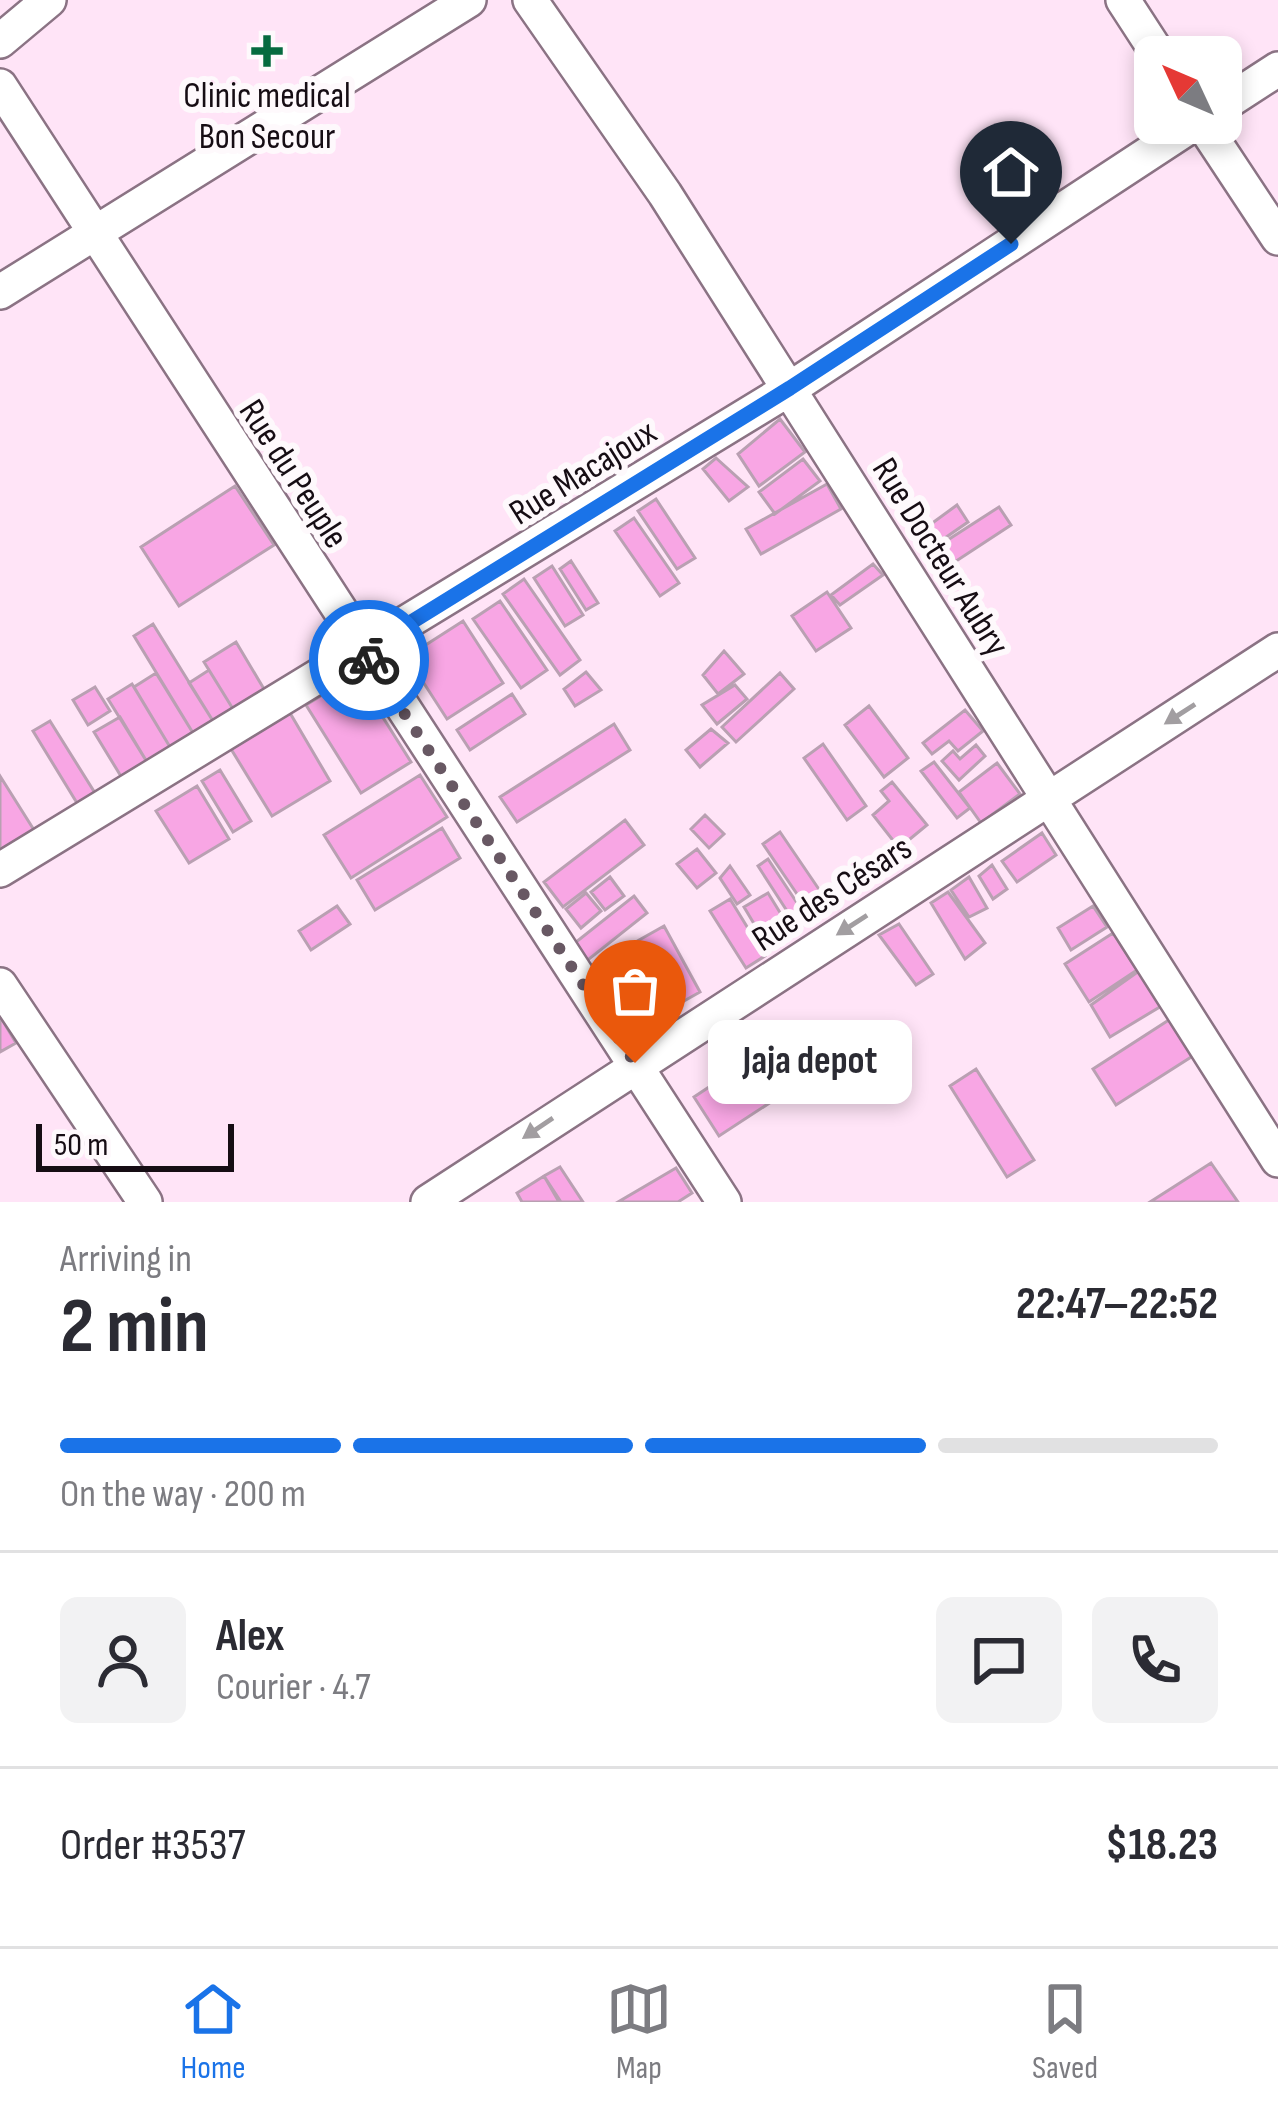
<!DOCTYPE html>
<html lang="en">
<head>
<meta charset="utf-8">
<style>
  :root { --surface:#fff; --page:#f2f2f3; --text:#2b2b33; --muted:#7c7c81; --line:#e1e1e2; --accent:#1a73e8 }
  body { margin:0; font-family:"Sofia Sans Condensed",sans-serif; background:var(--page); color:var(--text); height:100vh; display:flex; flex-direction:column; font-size:45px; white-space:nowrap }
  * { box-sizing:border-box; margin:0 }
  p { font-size:39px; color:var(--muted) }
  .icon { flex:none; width:66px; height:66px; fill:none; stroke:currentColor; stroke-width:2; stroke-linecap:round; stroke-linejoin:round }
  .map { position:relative; height:1202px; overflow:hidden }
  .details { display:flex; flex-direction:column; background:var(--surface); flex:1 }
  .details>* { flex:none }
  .needle { width:78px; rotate:314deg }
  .fabs { position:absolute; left:1134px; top:36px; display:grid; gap:24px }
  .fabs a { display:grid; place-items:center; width:108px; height:108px; border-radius:18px; background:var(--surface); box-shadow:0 6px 18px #0003; font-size:60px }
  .scale { position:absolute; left:36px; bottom:30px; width:198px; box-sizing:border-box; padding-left:12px; border:6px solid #160d14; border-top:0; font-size:33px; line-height:42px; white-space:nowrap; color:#160d14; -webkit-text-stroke:9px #fef9fc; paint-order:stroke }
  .pin { position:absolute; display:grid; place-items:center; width:102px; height:102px; color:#fff; margin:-123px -51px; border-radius:50% 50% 50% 0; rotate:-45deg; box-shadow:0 0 12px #0007 }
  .pin .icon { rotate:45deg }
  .courier { position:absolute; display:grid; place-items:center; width:120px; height:120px; margin:-60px; border:9px solid #1a73e8; border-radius:50%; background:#fff; color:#222; box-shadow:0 3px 15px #0007 }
  .bubble { position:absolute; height:84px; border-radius:18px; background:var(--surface); box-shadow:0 6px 18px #0003; font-size:39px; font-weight:700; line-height:84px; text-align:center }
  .summary em { font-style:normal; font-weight:700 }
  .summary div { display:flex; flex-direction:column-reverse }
  .summary { display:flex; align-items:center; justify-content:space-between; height:204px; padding:0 60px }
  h1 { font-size:78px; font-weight:700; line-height:90px }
  .bar { display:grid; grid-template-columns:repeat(4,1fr); gap:18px 12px; align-content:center; height:144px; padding:0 60px }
  .bar i { height:15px; border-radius:9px; background:var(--line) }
  .bar .active { background:var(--accent) }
  .bar p { grid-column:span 4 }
  .line { display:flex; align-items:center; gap:30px; padding:0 60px; border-top:3px solid var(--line) }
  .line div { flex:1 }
  .round { display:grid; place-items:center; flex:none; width:126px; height:126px; border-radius:18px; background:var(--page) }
  .dock { display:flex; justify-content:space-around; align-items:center; height:168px; border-top:3px solid var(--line); background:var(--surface); font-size:33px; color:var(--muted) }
  .dock a { display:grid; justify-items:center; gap:6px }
  .dock .active { color:var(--accent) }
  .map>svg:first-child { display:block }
  .building { fill:#f8a6e4; stroke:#b9a0b2; stroke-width:3 }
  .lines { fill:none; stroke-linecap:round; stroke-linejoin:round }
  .minor-casing { stroke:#8b7384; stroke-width:38 }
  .minor { stroke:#fff; stroke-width:33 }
  .oneway { fill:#a29ea1 }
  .done { stroke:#685863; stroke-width:12; stroke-dasharray:0 21.6 }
  .route { stroke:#1a73e8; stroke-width:15 }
  .poi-dot { fill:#066a3f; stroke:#fef9fc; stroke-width:4.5 }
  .labels { text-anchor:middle; stroke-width:12; stroke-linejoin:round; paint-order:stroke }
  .poi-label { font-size:36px; fill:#160d14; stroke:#fef9fc }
  .street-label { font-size:36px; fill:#160d14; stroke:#fef9fc }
</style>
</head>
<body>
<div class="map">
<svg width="1278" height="1202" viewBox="0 0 1278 1202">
  <rect width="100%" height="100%" fill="#ffe4f7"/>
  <path class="building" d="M780 419 805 452 759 486 738 454Z
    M716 458 748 487 729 501 703 469Z
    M803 459 820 481 775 514 759 492Z
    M827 484 841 509 761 554 746 529Z
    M235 486 274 545 179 606 141 547Z
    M656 499 695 558 677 569 638 511Z
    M957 505 968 522 926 551 916 535Z
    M999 507 1011 525 938 573 926 554Z
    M634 518 679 583 660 596 615 531Z
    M571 561 598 603 586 610 560 569Z
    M873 564 883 575 840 605 831 595Z
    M552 566 583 615 565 626 534 578Z
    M524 579 580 660 560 675 503 594Z
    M827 592 851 628 816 651 792 616Z
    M500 601 547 670 521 688 473 619Z
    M463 621 503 683 447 719 407 657Z
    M153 624 213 721 193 733 134 636Z
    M236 642 264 689 233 709 204 662Z
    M724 651 744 674 718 694 703 675Z
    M209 670 233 709 213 721 189 683Z
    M586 672 601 690 575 706 564 689Z
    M156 673 193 733 170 747 134 687Z
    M780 673 794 689 736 742 722 727Z
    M132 684 170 747 147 762 108 699Z
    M735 685 747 699 717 724 702 705Z
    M95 687 110 711 88 725 73 700Z
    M342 692 375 705 411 762 361 793 306 705 324 694Z
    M512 694 525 714 470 750 457 730Z
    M869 706 908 758 884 777 845 725Z
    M965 710 983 731 958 751 949 741 932 754 923 743Z
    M290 713 330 781 272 816 231 749Z
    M120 717 147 762 122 778 94 732Z
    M50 721 95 793 77 803 33 731Z
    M614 724 630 750 517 822 500 797Z
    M711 729 728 743 700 767 686 750Z
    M823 744 866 806 847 820 804 758Z
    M976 745 985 756 959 780 942 761 953 751 960 759Z
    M934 762 970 808 957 818 921 771Z
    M997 763 1020 794 981 823 959 792Z
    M220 770 251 821 233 832 202 781Z
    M420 775 447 817 351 878 324 835Z
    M0 776 34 830 0 850Z
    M892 782 927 825 899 848 873 815 889 801 881 791Z
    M197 786 229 839 189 863 156 811Z
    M705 815 724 834 709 848 691 829Z
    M625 820 644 845 563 907 544 882Z
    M442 828 460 858 375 910 357 880Z
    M780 832 831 907 814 919 763 844Z
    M1042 833 1056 855 1017 882 1002 861Z
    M697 849 716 873 697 888 677 864Z
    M768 859 809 921 798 928 758 866Z
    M992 865 1007 889 993 899 979 876Z
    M730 866 750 895 737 904 720 878Z
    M610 877 624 896 605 910 591 892Z
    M969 877 987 908 969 917 951 890Z
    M948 892 985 943 965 959 931 903Z
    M586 893 601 911 581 928 566 909Z
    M768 893 792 932 768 947 744 907Z
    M634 896 647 913 584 963 571 946Z
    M730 899 765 956 746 968 710 911Z
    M337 906 350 924 311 950 299 931Z
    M1093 906 1107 927 1071 950 1058 928Z
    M899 924 933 974 916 985 879 935Z
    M664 926 700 992 636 1028 600 962Z
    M1113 933 1137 970 1089 1002 1065 964Z
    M1139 971 1163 1005 1110 1037 1091 1005Z
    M0 1016 16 1043 0 1052Z
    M1175 1016 1199 1052 1116 1105 1093 1069Z
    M774 1044 800 1083 719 1136 694 1097Z
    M976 1069 1034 1160 1007 1177 950 1086Z
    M1211 1163 1238 1202H1150Z
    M560 1167 583 1202H561L544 1176Z
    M676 1168 692 1193 678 1202H618Z
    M544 1176 559 1202H522L517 1193Z"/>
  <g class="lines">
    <g class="minor-casing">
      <path id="minor" d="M530 0 665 194 1278 1160
        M1123 0 1160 57
        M0 41 49 0
        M0 86 724 1202
        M1221 106 1278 69
        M1202 123 1278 238
        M0 292 469 0
        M0 870 791 388 1195 123
        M0 985 145 1202
        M428 1202 1278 650"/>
    </g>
    <use href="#minor" class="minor"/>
  </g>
  <defs><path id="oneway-solid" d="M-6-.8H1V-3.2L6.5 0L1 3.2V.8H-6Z" transform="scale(3)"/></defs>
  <g class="oneway">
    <use href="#oneway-solid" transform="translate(1180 714) rotate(147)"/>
    <use href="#oneway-solid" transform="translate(852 925) rotate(147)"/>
    <use href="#oneway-solid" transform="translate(538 1128) rotate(146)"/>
  </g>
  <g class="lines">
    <path class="done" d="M369 660 635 1063"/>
    <path class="route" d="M369 660 363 652 790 388 1011 244"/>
  </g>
  <path class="poi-dot" d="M261 33h12v12h12v12h-12v12h-12v-12h-12v-12h12z"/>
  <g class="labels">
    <g class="poi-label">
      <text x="267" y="107">Clinic medical<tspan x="267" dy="41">Bon Secour</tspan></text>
    </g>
    <g class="street-label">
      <text transform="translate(582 471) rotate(-32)" y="13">Rue Macajoux</text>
      <text transform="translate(295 473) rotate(57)" y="13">Rue du Peuple</text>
      <text transform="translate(942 556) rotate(58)" y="13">Rue Docteur Aubry</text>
      <text transform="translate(831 892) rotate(-33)" y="13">Rue des Césars</text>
    </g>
  </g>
</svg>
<div class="fabs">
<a><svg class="needle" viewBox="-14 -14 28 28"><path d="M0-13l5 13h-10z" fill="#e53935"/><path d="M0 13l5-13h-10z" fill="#7c7c81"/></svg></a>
</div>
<div class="scale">50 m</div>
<div class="pin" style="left:635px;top:1063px;background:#ea580c"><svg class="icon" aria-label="bag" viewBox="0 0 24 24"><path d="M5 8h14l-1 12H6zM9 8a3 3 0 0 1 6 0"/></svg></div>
<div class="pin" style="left:1011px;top:244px;background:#1f2937"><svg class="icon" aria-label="home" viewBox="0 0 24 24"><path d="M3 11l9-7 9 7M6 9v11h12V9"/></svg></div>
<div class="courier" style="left:369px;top:660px"><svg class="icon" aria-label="bike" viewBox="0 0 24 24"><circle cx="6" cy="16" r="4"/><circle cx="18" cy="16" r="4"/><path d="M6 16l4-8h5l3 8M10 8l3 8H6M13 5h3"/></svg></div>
<div class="bubble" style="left:708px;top:1020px;width:204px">Jaja depot</div>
</div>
<section class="details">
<div class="summary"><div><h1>2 min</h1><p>Arriving in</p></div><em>22:47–22:52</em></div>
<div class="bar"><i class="active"></i><i class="active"></i><i class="active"></i><i></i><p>On the way · 200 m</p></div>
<div class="line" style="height:216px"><a class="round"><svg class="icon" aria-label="person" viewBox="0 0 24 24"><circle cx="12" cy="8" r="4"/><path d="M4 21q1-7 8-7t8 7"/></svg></a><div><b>Alex</b><p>Courier · 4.7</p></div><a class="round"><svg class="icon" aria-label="chat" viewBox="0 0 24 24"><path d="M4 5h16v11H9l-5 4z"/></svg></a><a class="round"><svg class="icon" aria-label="phone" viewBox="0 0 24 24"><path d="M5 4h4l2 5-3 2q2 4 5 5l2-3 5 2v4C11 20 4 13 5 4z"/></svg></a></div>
<div class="line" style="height:156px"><div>Order #3537</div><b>$18.23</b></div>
</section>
<nav class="dock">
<a class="active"><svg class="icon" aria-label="home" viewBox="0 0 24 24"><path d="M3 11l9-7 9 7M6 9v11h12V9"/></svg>Home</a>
<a><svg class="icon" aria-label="map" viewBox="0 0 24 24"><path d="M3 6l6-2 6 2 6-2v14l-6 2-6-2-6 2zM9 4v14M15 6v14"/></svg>Map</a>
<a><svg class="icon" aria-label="saved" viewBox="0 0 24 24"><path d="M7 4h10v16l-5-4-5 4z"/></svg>Saved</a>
</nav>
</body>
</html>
